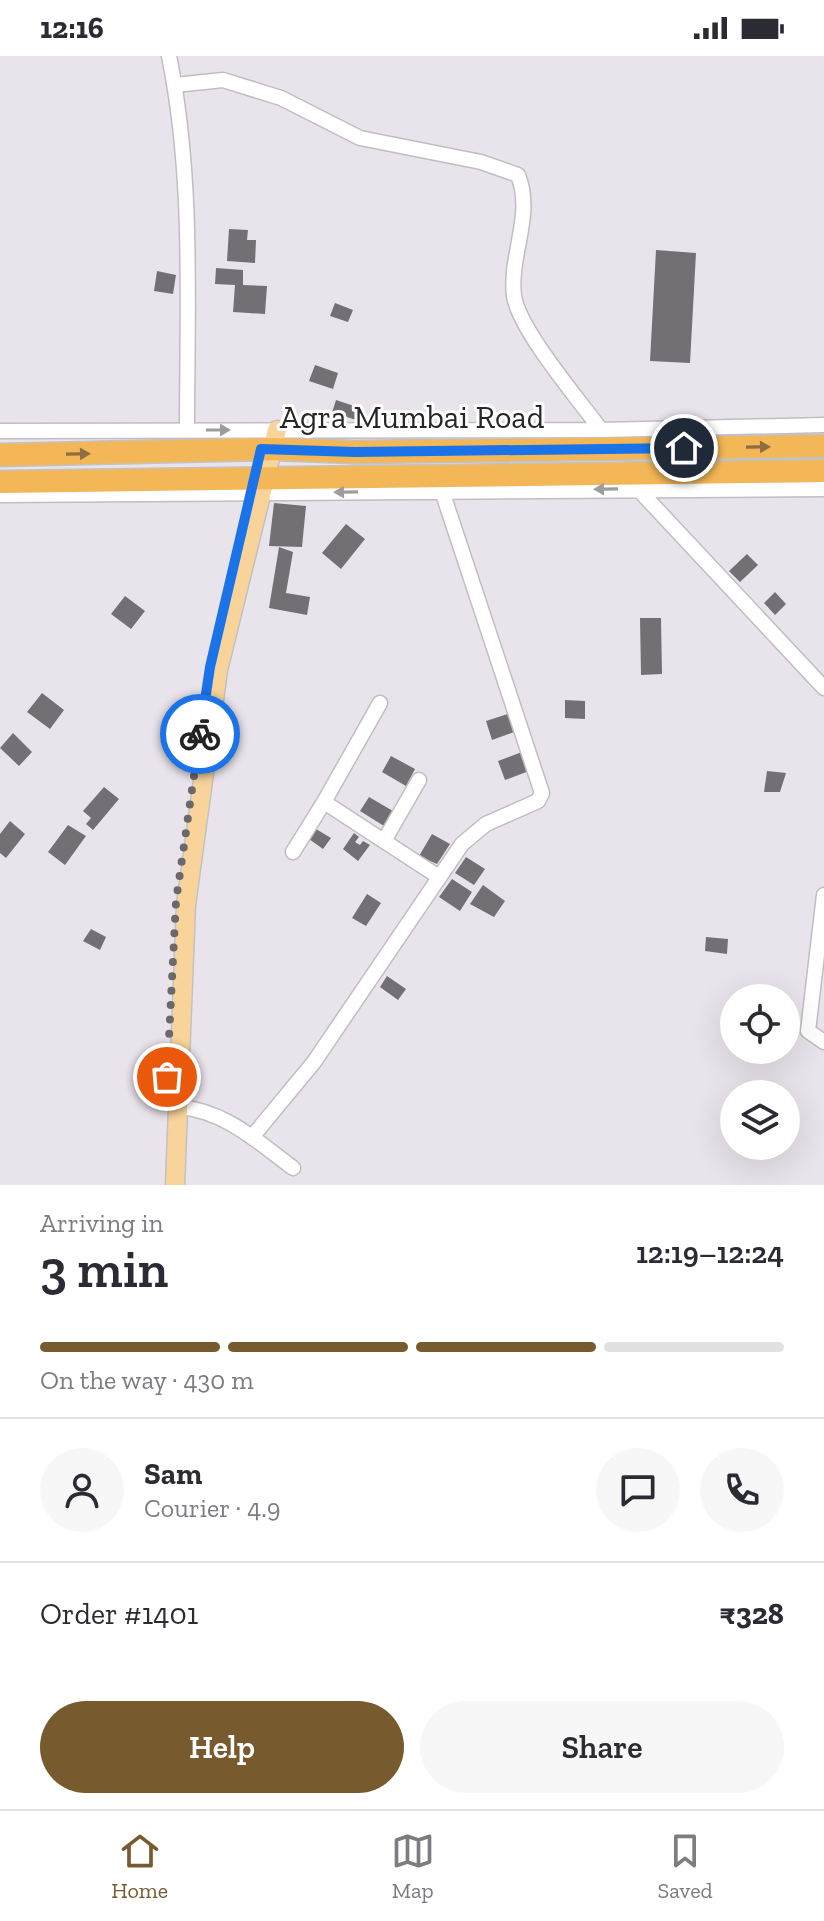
<!DOCTYPE html>
<html lang="en">
<head>
<meta charset="utf-8">
<style>
  :root { --surface:#fff; --page:#f7f7f7; --text:#2b2b33; --muted:#7c7c81; --line:#e1e1e2; --accent:#775a2d }
  body { margin:0; font-family:"Zilla Slab",serif; background:var(--page); color:var(--text); height:100vh; display:flex; flex-direction:column; font-size:30px; white-space:nowrap }
  * { box-sizing:border-box; margin:0 }
  p { font-size:26px; color:var(--muted) }
  .icon { flex:none; width:44px; height:44px; fill:none; stroke:currentColor; stroke-width:2; stroke-linecap:round; stroke-linejoin:round }
  .map { position:relative; height:1129px; overflow:hidden }
  .panel { display:flex; flex-direction:column; background:var(--surface); flex:1 }
  .panel>* { flex:none }
  .fabs { position:absolute; left:720px; top:928px; display:grid; gap:16px }
  .fabs a { display:grid; place-items:center; width:80px; height:80px; border-radius:50%; background:var(--surface); box-shadow:0 8px 32px #0002; font-size:40px }
  .pin { position:absolute; display:grid; place-items:center; width:68px; height:68px; color:#fff; margin:-34px; border:4px solid #fff; border-radius:50%; box-shadow:0 2px 8px #0007 }
  .courier { position:absolute; display:grid; place-items:center; width:80px; height:80px; margin:-40px; border:6px solid #1a73e8; border-radius:50%; background:#fff; color:#222; box-shadow:0 2px 10px #0007 }
  .headline em { font-style:normal; font-weight:600 }
  .headline div { display:flex; flex-direction:column-reverse }
  .headline { display:flex; align-items:center; justify-content:space-between; height:136px; padding:0 40px }
  h1 { font-size:52px; font-weight:600; line-height:60px }
  .bar { display:grid; grid-template-columns:repeat(4,1fr); gap:12px 8px; align-content:center; height:96px; padding:0 40px }
  .bar i { height:10px; border-radius:6px; background:var(--line) }
  .bar .selected { background:var(--accent) }
  .bar p { grid-column:span 4 }
  .line { display:flex; align-items:center; gap:20px; padding:0 40px; border-top:2px solid var(--line) }
  .line div { flex:1 }
  .round { display:grid; place-items:center; flex:none; width:84px; height:84px; border-radius:42px; background:var(--page) }
  .primary-button { display:flex; gap:16px; margin-top:auto; padding:16px 40px }
  .primary-button a { flex:1; height:92px; border-radius:48px; background:var(--accent); color:#fff; font-size:32px; font-weight:600; line-height:92px; text-align:center }
  .primary-button a+a { background:var(--page); color:var(--text) }
  .status { display:flex; justify-content:space-between; align-items:center; height:56px; padding:0 40px; background:var(--surface); direction:ltr }
  .status svg { height:22px; fill:currentColor }
  .dock { display:flex; justify-content:space-around; align-items:center; height:112px; border-top:2px solid var(--line); background:var(--surface); font-size:22px; color:var(--muted) }
  .dock a { display:grid; justify-items:center; gap:4px }
  .dock .selected { color:var(--accent) }
  .map>svg:first-child { display:block }
  .building { fill:#737075 }
  .lines { fill:none; stroke-linecap:round; stroke-linejoin:round }
  .minor-casing { stroke:#c1bdc3; stroke-width:17 }
  .major-casing { stroke:#c3c2c3; stroke-width:21 }
  .highway-casing { stroke:#c3c2c3; stroke-width:25 }
  .minor { stroke:#fff; stroke-width:14 }
  .major { stroke:#f8d49b; stroke-width:18 }
  .highway { stroke:#f4b758; stroke-width:22 }
  .oneway { fill:#9e9d9e }
  .oneway2 { fill:#8e6e40 }
  .done { stroke:#6b686c; stroke-width:8; stroke-dasharray:0 14.4 }
  .route { stroke:#1a73e8; stroke-width:10 }
  .labels { text-anchor:middle; stroke-width:6; stroke-linejoin:round; paint-order:stroke }
  .street-label { font-size:32px; fill:#272628; stroke:#fff }
</style>
</head>
<body>
<div class="status"><b>12:16</b><svg viewBox="0 0 49 12"><path d="M0 12V9h3v3zM5 12V6h3v6zM10 12V3h3v9zM15 12V0h3v12zM26 1h20v11H26zM47 4h2v5h-2z"/></svg></div>
<div class="map">
<svg width="824" height="1129" viewBox="0 0 824 1129">
  <rect width="100%" height="100%" fill="#e9e4eb"/>
  <path class="building" d="M229 173 248 174 247 184H256L255 207 227 205Z
    M656 194 696 197 690 307 650 305Z
    M216 212 243 214V229L267 230 265 258 233 256 235 229 215 228Z
    M157 215 176 219 173 238 154 235Z
    M335 247 353 254 348 266 330 260Z
    M315 309 338 317 333 333 309 325Z
    M336 344 363 353 359 365 341 359 339 366 330 363Z
    M274 447 306 450 302 491 269 490Z
    M346 468 365 483 341 513 322 497Z
    M279 491 293 496 286 537 310 541 307 559 269 552Z
    M747 498 758 509 740 526 729 515Z
    M775 536 786 548 775 559 764 547Z
    M125 540 145 555 131 573 111 558Z
    M640 562H661L662 618 641 619Z
    M42 637 64 654 50 673 27 656Z
    M565 644 585 645V663L565 662Z
    M511 657 517 675 492 684 486 665Z
    M13 677 32 696 19 710 0 692Z
    M522 696 529 715 505 724 498 705Z
    M391 700 415 713 406 730 382 716Z
    M767 715 786 717 780 736H764Z
    M104 731 119 743 93 774 86 768 91 762 83 755Z
    M369 741 393 755 384 770 360 755Z
    M10 765 25 778 6 802 0 797V778Z
    M68 769 86 780 65 809 48 796Z
    M316 773 331 782 323 793 309 783Z
    M354 777 359 781 355 786 360 789 363 785 370 789 358 805 343 793Z
    M432 778 450 788 437 808 419 800Z
    M466 801 485 813 474 829 455 817Z
    M452 823 472 836 460 855 439 841Z
    M483 829 505 845 494 861 470 848Z
    M367 838 381 847 366 870 352 862Z
    M91 873 106 881 100 894 83 885Z
    M706 881 728 883 727 898 705 895Z
    M387 920 406 933 398 944 380 931Z"/>
  <g class="lines">
    <g class="minor-casing">
      <path id="minor" d="M169 0C194 122 187 250 187 374
        M175 29 223 24 281 42 360 82 481 106 518 119C534 159 509 199 514 240 519 274 580 345 601 374
        M0 375 601 374 824 369
        M637 432 824 632
        M0 439 824 433
        M380 647 324 746 439 821
        M384 785 419 724
        M293 796 324 746
        M824 839 808 975 824 986
        M178 1051C224 1054 257 1085 293 1112
        M252 1081 314 1006 462 788 486 768 538 745 542 737 442 435"/>
    </g>
    <g class="major-casing">
      <path id="major" d="M175 1129 186 849 218 614 277 374"/>
    </g>
    <g class="highway-casing">
      <path id="highway" d="M0 399 272 393 355 396 824 390
        M0 426 824 415"/>
    </g>
    <use href="#minor" class="minor"/>
    <use href="#major" class="major"/>
    <use href="#highway" class="highway"/>
  </g>
  <defs><path id="oneway-solid" d="M-6-.8H1V-3.2L6.5 0L1 3.2V.8H-6Z" transform="scale(2)"/></defs>
  <g class="oneway">
    <use href="#oneway-solid" transform="translate(218 374)"/>
    <use href="#oneway-solid" transform="translate(606 433) rotate(179)"/>
    <use href="#oneway-solid" transform="translate(346 436) rotate(179)"/>
  </g>
  <g class="oneway2">
    <use href="#oneway-solid" transform="translate(758 391) rotate(-1)"/>
    <use href="#oneway-solid" transform="translate(78 398) rotate(-1)"/>
  </g>
  <g class="lines">
    <path class="done" d="M167 1021 176 845 200 678"/>
    <path class="route" d="M200 678 210 611 261 393 355 396 684 392"/>
  </g>
  <g class="labels">
    <g class="street-label">
      <text x="412" y="372">Agra Mumbai Road</text>
    </g>
  </g>
</svg>
<div class="fabs">
<a><svg class="icon" aria-label="locate" viewBox="0 0 24 24"><circle cx="12" cy="12" r="6"/><path d="M12 2v4M12 18v4M2 12h4M18 12h4"/></svg></a>
<a><svg class="icon" aria-label="layers" viewBox="0 0 24 24"><path d="M12 4l9 5-9 5-9-5zM3 14l9 5 9-5"/></svg></a>
</div>
<div class="pin" style="left:167px;top:1021px;background:#ea580c"><svg class="icon" aria-label="bag" viewBox="0 0 24 24"><path d="M5 8h14l-1 12H6zM9 8a3 3 0 0 1 6 0"/></svg></div>
<div class="pin" style="left:684px;top:392px;background:#1f2937"><svg class="icon" aria-label="home" viewBox="0 0 24 24"><path d="M3 11l9-7 9 7M6 9v11h12V9"/></svg></div>
<div class="courier" style="left:200px;top:678px"><svg class="icon" aria-label="bike" viewBox="0 0 24 24"><circle cx="6" cy="16" r="4"/><circle cx="18" cy="16" r="4"/><path d="M6 16l4-8h5l3 8M10 8l3 8H6M13 5h3"/></svg></div>
</div>
<section class="panel">
<div class="headline"><div><h1>3 min</h1><p>Arriving in</p></div><em>12:19–12:24</em></div>
<div class="bar"><i class="selected"></i><i class="selected"></i><i class="selected"></i><i></i><p>On the way · 430 m</p></div>
<div class="line" style="height:144px"><a class="round"><svg class="icon" aria-label="person" viewBox="0 0 24 24"><circle cx="12" cy="8" r="4"/><path d="M4 21q1-7 8-7t8 7"/></svg></a><div><b>Sam</b><p>Courier · 4.9</p></div><a class="round"><svg class="icon" aria-label="chat" viewBox="0 0 24 24"><path d="M4 5h16v11H9l-5 4z"/></svg></a><a class="round"><svg class="icon" aria-label="phone" viewBox="0 0 24 24"><path d="M5 4h4l2 5-3 2q2 4 5 5l2-3 5 2v4C11 20 4 13 5 4z"/></svg></a></div>
<div class="line" style="height:104px"><div>Order #1401</div><b>₹328</b></div>
<div class="primary-button"><a>Help</a><a>Share</a></div>
</section>
<nav class="dock">
<a class="selected"><svg class="icon" aria-label="home" viewBox="0 0 24 24"><path d="M3 11l9-7 9 7M6 9v11h12V9"/></svg>Home</a>
<a><svg class="icon" aria-label="map" viewBox="0 0 24 24"><path d="M3 6l6-2 6 2 6-2v14l-6 2-6-2-6 2zM9 4v14M15 6v14"/></svg>Map</a>
<a><svg class="icon" aria-label="saved" viewBox="0 0 24 24"><path d="M7 4h10v16l-5-4-5 4z"/></svg>Saved</a>
</nav>
</body>
</html>
